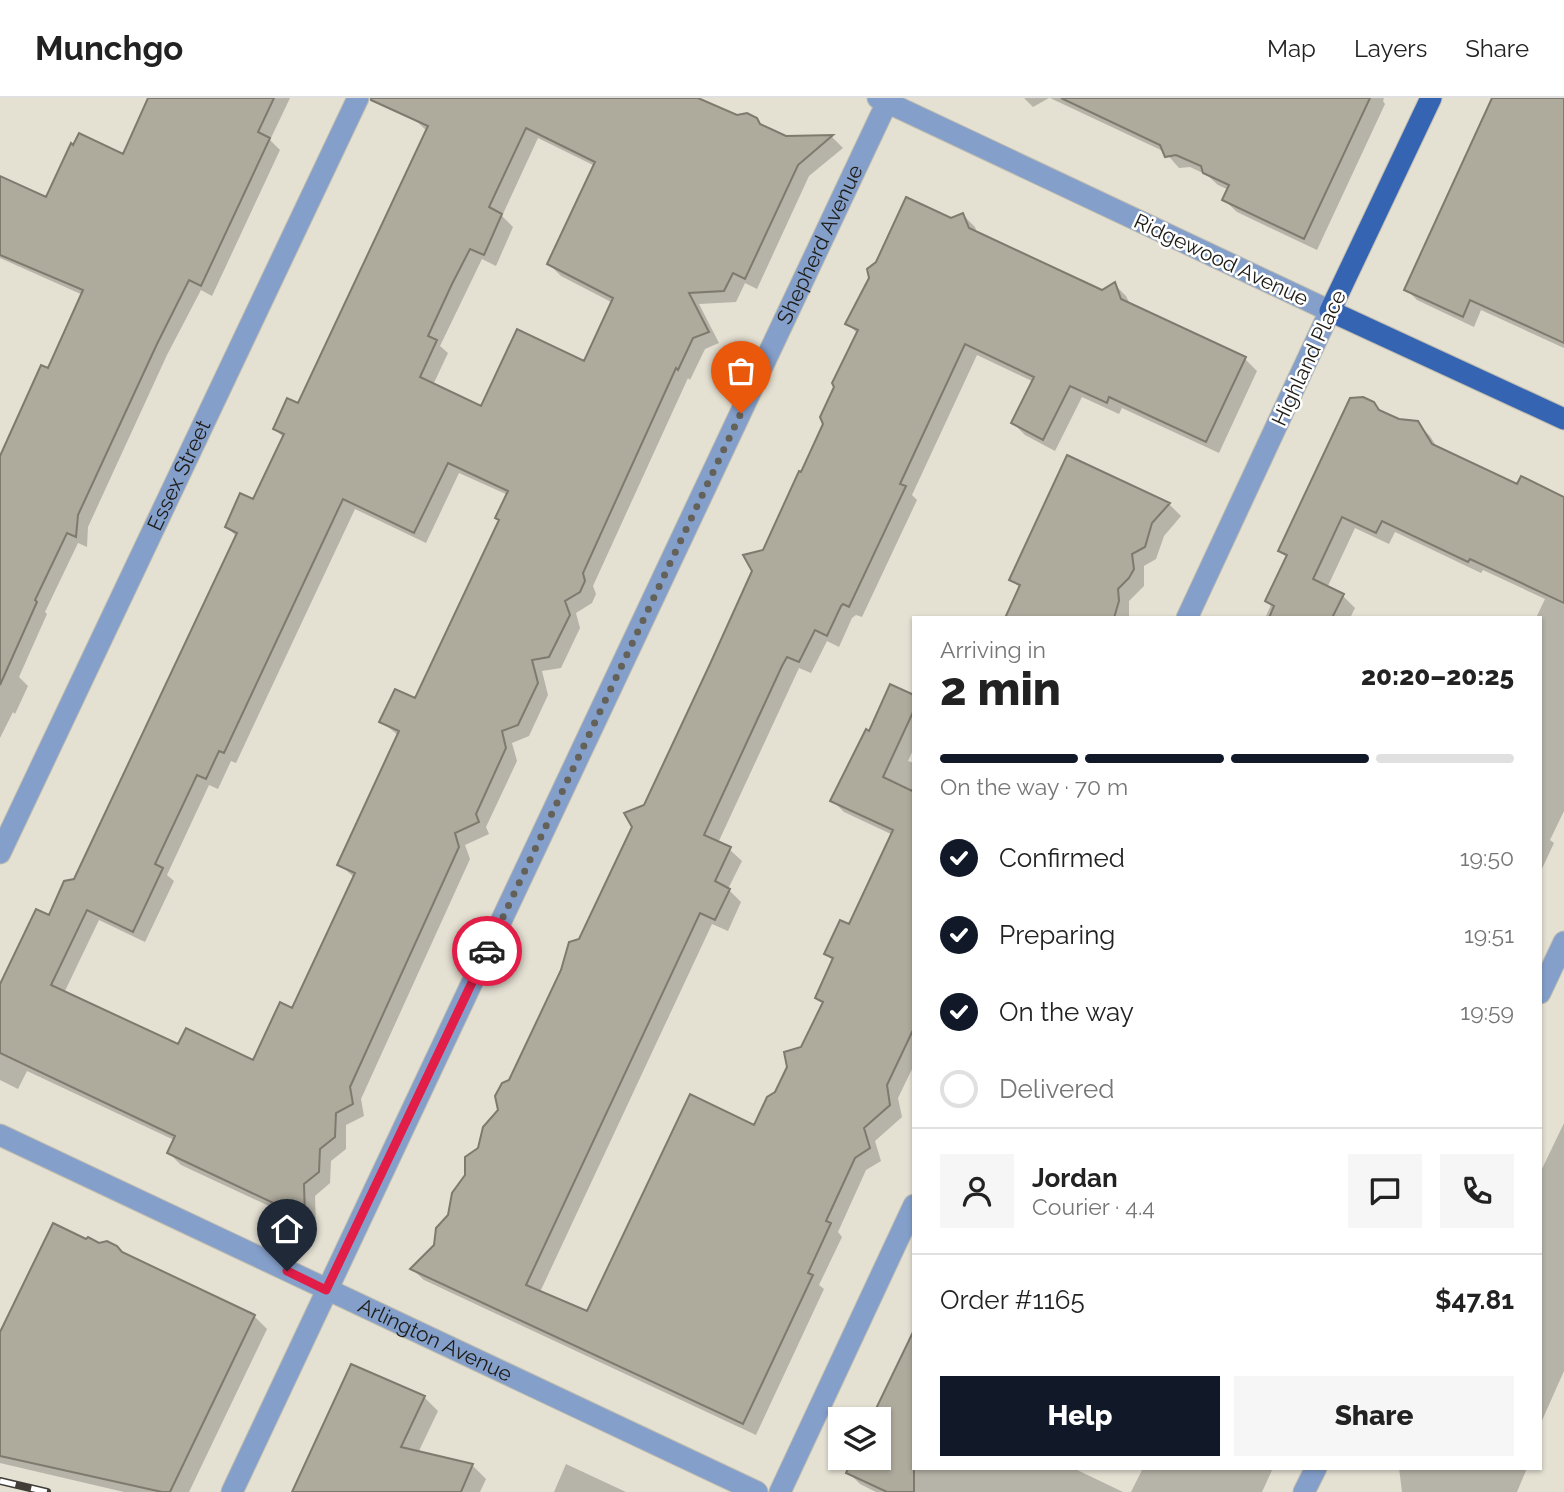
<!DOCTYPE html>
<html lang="en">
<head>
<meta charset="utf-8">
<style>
  :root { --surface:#fff; --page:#f6f6f6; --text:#222; --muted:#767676; --line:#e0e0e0; --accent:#111827 }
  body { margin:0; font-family:Raleway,sans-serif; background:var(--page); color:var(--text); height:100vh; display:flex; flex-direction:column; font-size:26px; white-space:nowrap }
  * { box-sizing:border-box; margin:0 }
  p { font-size:23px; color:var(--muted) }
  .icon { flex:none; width:38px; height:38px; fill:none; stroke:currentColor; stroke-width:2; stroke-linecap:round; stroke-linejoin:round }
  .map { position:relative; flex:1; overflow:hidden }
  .side { position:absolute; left:912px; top:518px; width:630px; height:854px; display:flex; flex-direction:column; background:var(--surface); border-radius:0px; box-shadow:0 2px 5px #0004 }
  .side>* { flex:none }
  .fabs { position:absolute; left:828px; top:1309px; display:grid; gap:14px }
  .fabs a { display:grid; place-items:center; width:63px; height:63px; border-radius:0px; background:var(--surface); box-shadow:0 2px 5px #0004; font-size:35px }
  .pin { position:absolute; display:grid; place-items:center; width:60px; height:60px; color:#fff; margin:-72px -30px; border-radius:50% 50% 50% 0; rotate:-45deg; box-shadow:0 0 7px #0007 }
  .pin .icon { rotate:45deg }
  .courier { position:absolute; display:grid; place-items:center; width:70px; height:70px; margin:-35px; border:5px solid #e11d48; border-radius:50%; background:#fff; color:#222; box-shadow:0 2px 9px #0007 }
  .summary em { font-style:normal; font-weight:800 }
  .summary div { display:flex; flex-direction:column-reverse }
  .summary { display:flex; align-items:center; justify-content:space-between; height:119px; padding:0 28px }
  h1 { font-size:46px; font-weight:800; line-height:52px }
  .bar { display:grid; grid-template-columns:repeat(4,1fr); gap:10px 7px; align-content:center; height:84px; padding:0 28px }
  .bar i { height:9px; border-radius:5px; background:var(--line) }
  .bar .current { background:var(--accent) }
  .bar p { grid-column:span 4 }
  .line { display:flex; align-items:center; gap:18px; padding:0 28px; border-top:2px solid var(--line) }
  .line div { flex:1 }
  .round { display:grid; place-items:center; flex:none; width:74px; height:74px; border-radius:0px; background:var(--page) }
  ol { padding:0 28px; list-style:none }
  li { display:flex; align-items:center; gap:21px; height:77px }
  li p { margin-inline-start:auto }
  li .icon { padding:7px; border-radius:50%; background:var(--accent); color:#fff; stroke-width:4 }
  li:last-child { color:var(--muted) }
  li i { width:38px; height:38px; border:4px solid var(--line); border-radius:50% }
  .primary-button { display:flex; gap:14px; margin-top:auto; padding:14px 28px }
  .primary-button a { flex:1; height:80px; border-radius:0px; background:var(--accent); color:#fff; font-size:28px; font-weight:800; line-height:80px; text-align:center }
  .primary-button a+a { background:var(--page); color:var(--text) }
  header { display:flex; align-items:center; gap:42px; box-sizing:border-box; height:98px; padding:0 35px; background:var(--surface); border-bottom:2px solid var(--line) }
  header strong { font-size:33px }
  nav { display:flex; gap:38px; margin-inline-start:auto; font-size:24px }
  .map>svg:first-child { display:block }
  .shadow { fill:#0003; fill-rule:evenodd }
  .building { fill:#aeaa9c; stroke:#7e7a6d; stroke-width:2; fill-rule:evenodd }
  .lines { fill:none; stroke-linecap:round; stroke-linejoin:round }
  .minor-casing { stroke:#c0bdb0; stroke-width:23 }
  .major-casing { stroke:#c0bdb0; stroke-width:23 }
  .minor { stroke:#849fca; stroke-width:21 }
  .major { stroke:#3564b2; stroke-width:21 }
  .rail-casing { stroke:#403e37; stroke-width:8 }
  .rail { stroke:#fff; stroke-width:5; stroke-dasharray:16; stroke-linecap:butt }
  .done { stroke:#636158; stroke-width:7; stroke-dasharray:0 12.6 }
  .route { stroke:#e11d48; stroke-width:9 }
  .labels { text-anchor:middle; stroke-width:5; stroke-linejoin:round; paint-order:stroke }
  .street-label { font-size:21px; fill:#1e1c17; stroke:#fff }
</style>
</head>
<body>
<header>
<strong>Munchgo</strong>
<nav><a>Map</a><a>Layers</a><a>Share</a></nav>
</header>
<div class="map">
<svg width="1564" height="1394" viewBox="0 0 1564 1394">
  <rect width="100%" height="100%" fill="#e4e0d2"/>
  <path class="shadow" d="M180 0H290L270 42 280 52 212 198 201 192 167 257 88 429 87 449 78 445 45 514 47 516 19 579 28 588 15 616 13 614 0 640V372L83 197 0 160V80L47 102 124 58Z
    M424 0H699L737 19 756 21 766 31 786 40 832 39 843 50 809 78 757 191 745 185 736 204 699 206 719 245 705 251 690 282 688 280 593 488 596 496 592 505 576 515 580 530 561 570 542 573 548 597 529 638 512 645 517 663 486 729 489 736 465 747 470 761 361 1001 364 1018 346 1027V1051L331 1063 330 1085 315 1098 316 1130 181 1067 169 1055 174 1042 27 973 18 991 0 982V890L75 783 237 439 227 429 253 404 284 340 275 331 299 307 427 33 414 21ZM538 40 595 68 549 166 561 178 613 205 585 265 482 310 433 287 448 255 440 248 482 161 496 168 513 129 502 118ZM459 375 508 397 500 423 416 603 382 624 399 638 339 766 355 780 293 912 254 964 179 949 64 895 99 822 145 844 174 783 167 777 209 687 218 691 231 663 236 665 355 411 426 445Z
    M1024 0H1049L1033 9Z
    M1050 0H1384L1383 3 1385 6 1317 152 1237 114 1224 102 1229 92 1218 87 1207 77 1190 69 1179 70 1165 54Z
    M1500 0H1564V250L1481 212 1474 229 1417 202 1406 191Z
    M963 117 975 129 977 135 1103 194 1114 186 1126 198 1130 206 1245 261 1257 273 1219 355 1122 310 1119 316 1082 299 1055 353 1025 337 1013 325 1034 284 977 257 912 397 917 402 862 519 856 517 852 520 839 549 827 543 811 575 799 570 718 745 729 751 742 763 728 791 741 804 728 833 712 826 540 1194 588 1215 755 1029 777 995 823 906 817 900 834 864 826 856 850 829 893 737 844 714 832 702 870 635 914 599V650L908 663 914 665V967L898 1000 902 1019 875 1043 881 1063 866 1072 838 1134 842 1139 819 1187 824 1191 756 1337 424 1182 412 1171 436 1148 467 1078 500 1012 510 984 645 708 825 326 858 236 847 225 951 122Z
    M1373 305 1384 316 1398 323 1417 325 1430 338 1438 351 1518 389 1564 401V713L1550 742 1554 745 1540 775V520H1536L1545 501 1483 472 1481 475 1395 434 1389 446 1355 430 1327 490 1342 497 1355 510 1350 520H1265L1271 507 1267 503 1287 460 1280 453Z
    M1068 359 1169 406 1181 418 1164 438 1156 461 1144 468V488L1129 503V520H1007L1020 490 1011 481Z
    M1564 1025V1273L1540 1327V1075Z
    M87 1144 123 1156 254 1218 267 1231 189 1394H124L0 1365V1231L3 1232Z
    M914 1236V1370H1073L1123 1394H876L860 1386 848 1374 855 1360H878V1321H873Z
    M424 1299 438 1313 418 1355 473 1368 486 1381 480 1394H294Z
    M566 1366 626 1394H554Z
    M1143 1370H1273L1262 1394H1131Z
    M1399 1370H1527L1517 1394H1402Z"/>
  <path class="building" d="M148 0H274L258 34 270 40 201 188 189 182 157 246 78 417 76 439 67 435 35 502 37 504 0 587V358L41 267 48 270 83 192 0 157V78L46 99 71 45 73 47 79 35 123 56Z
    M371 0H698L737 17 747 15 757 20 760 26 786 38 833 37 798 67 745 181 733 175 724 193 689 195 709 234 693 240 678 272 676 270 583 475 585 483 580 494 565 503 570 517 549 559 532 562 538 585 518 627 502 633 506 650 476 716 479 724 455 735 459 749 350 989 353 1006 336 1015 335 1039 320 1051 319 1074 304 1086 305 1120 167 1055 175 1038 0 955V886L36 811 49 817 64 783 74 781 237 435 225 429 240 395 253 401 284 336 273 331 287 300 298 305 428 28 371 2ZM526 30 595 64 547 166 613 200 584 263 517 231 481 308 420 279 437 242 428 238 452 186 470 151 484 157 502 116 489 109ZM448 365 508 393 495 420 499 422 415 600 395 591 379 624 399 633 337 767 355 775 292 910 280 904 253 962 186 930 178 946 51 887 87 812 133 834 163 770 155 766 197 677 206 681 219 653 224 655 343 401 414 435Z
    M1061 0H1370L1304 141 1222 102 1229 87 1203 75 1201 68 1176 57 1165 59 1160 47Z
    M1492 0H1564V245L1470 202 1463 219 1404 192Z
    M906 99 951 120 963 115 969 130 1102 192 1115 184 1121 201 1246 259 1206 344 1109 299 1107 305 1070 288 1043 342 1011 325 1034 279 965 246 900 386 906 388 849 509 843 506 841 508 827 538 815 532 799 564 787 559 782 568 704 737 731 749 715 783 730 791 715 822 700 815 526 1187 587 1213 690 996 754 1027 767 999 775 994 787 969 784 954 801 949 823 904 815 900 833 860 824 856 840 822 849 826 893 732 830 703 866 631 869 633 890 586 914 597V612L883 679 912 693 914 689V930L887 987 890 1007 864 1030 870 1050 855 1060 826 1123 831 1125 808 1175 813 1177 743 1326 410 1171 434 1147 436 1130 448 1117 452 1095 465 1077V1059L478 1050 483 1029 498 1012 495 998 502 985 509 982 561 872 569 844 579 841 632 729 624 715 644 707 710 566 752 473 743 457 763 452 799 373 801 374 823 326 820 319 834 289 832 285 858 232 845 226 869 180 867 171 876 164Z
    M1363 299 1374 304 1379 312 1399 321 1418 323 1432 346 1517 386 1521 378 1564 399V505L1470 461 1468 464 1382 423 1376 435 1342 419 1313 481 1344 496 1332 520H1269L1274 508 1265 503 1287 457 1278 453 1350 300Z
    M1067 357 1170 405 1152 425 1145 449 1132 456 1134 471 1129 480 1118 491 1119 503 1114 520H1005L1020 487 1009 482Z
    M53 1125 86 1141 88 1139 99 1145 107 1143 117 1148 122 1154 255 1217 170 1394H162L0 1358V1234Z
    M914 1232V1394H887L846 1375 853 1360H878V1321H871Z
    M351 1266 425 1298 401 1349 473 1366 461 1394H292Z"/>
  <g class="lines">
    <g class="minor-casing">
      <g id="minor">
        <path d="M878 0 1330 213 1187 520"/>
        <path id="s1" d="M0 755 358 0"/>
        <path d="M1540 895 1564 844"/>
        <path id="s2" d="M0 1037 757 1394"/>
        <path id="s3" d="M232 1394 889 0"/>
        <path d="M780 1394 914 1107"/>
        <path d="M1304 1394 1316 1370"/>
      </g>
    </g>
    <g class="major-casing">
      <path id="major" d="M1431 0 1330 213 1564 321"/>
    </g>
    <use href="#minor" class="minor"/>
    <use href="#major" class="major"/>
    <g class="rail-casing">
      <path id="rail" d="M0 1383 47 1394"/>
    </g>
    <use href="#rail" class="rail"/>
  </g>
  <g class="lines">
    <path class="done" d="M487 853 741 315"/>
    <path class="route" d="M287 1173 326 1192 487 853"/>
  </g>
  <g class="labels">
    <g class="street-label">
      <text dy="7" stroke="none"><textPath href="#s3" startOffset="1379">Shepherd Avenue</textPath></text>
      <text transform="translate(1221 162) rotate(25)" y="7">Ridgewood Avenue</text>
      <text transform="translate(1309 260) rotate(-65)" y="7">Highland Place</text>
      <text dy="7" stroke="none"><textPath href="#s1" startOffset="418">Essex Street</textPath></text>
      <text dy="7" stroke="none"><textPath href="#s2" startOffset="481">Arlington Avenue</textPath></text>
    </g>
  </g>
</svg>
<div class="fabs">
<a><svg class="icon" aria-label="layers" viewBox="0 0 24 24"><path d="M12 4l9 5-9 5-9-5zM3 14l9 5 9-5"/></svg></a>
</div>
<div class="pin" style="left:741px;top:315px;background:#ea580c"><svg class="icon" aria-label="bag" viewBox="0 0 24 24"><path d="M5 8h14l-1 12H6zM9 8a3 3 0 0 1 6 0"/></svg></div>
<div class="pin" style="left:287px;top:1173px;background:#1f2937"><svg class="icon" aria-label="home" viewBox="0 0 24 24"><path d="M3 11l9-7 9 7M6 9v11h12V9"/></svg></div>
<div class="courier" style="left:487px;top:853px"><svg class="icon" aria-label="car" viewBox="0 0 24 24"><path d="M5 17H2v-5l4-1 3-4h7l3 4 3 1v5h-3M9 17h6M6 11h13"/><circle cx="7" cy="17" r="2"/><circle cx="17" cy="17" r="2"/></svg></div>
<section class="side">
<div class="summary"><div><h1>2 min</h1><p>Arriving in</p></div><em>20:20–20:25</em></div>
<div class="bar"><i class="current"></i><i class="current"></i><i class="current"></i><i></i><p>On the way · 70 m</p></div>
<ol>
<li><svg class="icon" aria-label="check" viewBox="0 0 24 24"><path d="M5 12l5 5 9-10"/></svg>Confirmed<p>19:50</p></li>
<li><svg class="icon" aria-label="check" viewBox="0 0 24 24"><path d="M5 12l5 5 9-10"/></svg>Preparing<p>19:51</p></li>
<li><svg class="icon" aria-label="check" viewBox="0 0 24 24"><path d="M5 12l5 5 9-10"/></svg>On the way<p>19:59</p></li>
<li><i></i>Delivered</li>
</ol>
<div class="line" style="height:126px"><a class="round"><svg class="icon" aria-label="person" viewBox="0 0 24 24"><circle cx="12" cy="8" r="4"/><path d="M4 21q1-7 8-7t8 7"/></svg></a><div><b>Jordan</b><p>Courier · 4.4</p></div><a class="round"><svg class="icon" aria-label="chat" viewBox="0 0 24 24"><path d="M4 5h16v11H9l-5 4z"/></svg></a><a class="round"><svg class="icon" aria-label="phone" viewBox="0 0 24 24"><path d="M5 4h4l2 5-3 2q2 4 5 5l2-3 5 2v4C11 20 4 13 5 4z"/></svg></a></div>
<div class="line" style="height:91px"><div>Order #1165</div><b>$47.81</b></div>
<div class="primary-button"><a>Help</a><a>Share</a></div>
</section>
</div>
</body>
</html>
